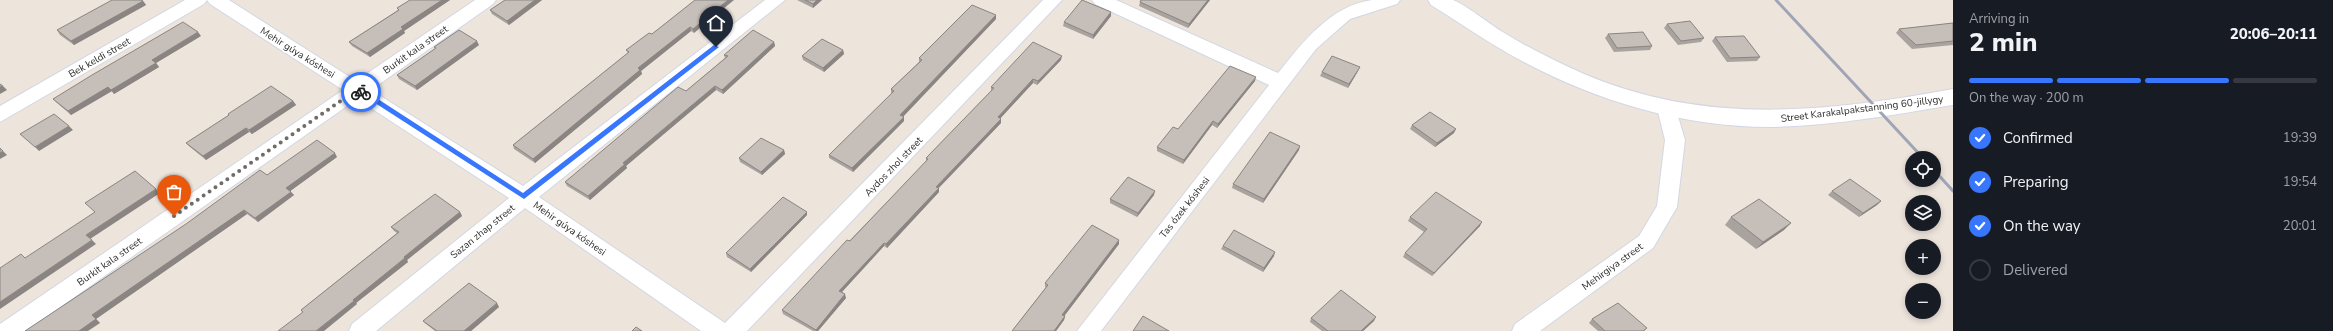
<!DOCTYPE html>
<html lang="en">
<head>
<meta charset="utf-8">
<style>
  :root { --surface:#171b24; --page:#20242c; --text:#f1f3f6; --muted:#9ea1a6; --line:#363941; --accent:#3876fe }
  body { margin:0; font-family:"Nunito Sans",sans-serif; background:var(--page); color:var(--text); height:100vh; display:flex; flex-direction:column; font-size:15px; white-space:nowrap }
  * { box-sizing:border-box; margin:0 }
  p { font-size:13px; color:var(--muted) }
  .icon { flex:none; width:22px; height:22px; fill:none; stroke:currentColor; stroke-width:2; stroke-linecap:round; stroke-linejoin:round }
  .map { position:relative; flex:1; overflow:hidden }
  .sheet { display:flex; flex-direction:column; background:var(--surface); width:380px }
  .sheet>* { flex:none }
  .controls { position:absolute; left:1905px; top:151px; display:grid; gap:8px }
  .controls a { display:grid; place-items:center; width:36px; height:36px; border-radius:50%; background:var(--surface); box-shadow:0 2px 6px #0003; font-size:20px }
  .pin { position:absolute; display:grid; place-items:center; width:34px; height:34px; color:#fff; margin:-41px -17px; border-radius:50% 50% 50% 0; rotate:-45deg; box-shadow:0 0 4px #0007 }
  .pin .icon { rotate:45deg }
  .courier { position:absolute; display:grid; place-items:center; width:40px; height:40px; margin:-20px; border:3px solid #3876fe; border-radius:50%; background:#fff; color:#222; box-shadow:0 1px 5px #0007 }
  .summary em { font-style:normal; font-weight:800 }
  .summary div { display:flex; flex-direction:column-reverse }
  .summary { display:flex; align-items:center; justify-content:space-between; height:68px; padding:0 16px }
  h1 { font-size:26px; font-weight:800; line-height:30px }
  .bar { display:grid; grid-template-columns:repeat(4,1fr); gap:6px 4px; align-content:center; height:48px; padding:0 16px }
  .bar i { height:5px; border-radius:3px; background:var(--line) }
  .bar .active { background:var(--accent) }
  .bar p { grid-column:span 4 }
  ol { padding:0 16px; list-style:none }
  li { display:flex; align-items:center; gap:12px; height:44px }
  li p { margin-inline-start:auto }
  li .icon { padding:4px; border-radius:50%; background:var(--accent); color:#fff; stroke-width:4 }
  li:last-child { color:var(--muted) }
  li i { width:22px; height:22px; border:2px solid var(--line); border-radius:50% }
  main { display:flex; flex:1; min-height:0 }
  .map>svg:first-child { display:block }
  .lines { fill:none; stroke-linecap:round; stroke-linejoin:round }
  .street-casing { stroke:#d2d7e4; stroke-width:2 }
  .secondary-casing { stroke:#d2d7e4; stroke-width:2 }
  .street { fill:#fff; fill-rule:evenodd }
  .secondary { fill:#fff; fill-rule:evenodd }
  .rail { stroke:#9fa5b6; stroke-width:3 }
  .wall { fill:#a9a39f }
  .shaded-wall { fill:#8a8582 }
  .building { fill:#c5beb9; stroke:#8a8582 }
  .route { fill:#3876fe }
  .done { stroke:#6f6c69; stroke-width:4; stroke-dasharray:0 7.2 }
  .labels { text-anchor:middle; stroke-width:3.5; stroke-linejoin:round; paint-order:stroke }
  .street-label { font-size:10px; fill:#2b2b2b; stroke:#fff }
</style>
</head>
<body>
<main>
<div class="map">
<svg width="1953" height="331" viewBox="0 0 1953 331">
  <rect width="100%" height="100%" fill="#ede4dc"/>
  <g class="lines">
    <g class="street-casing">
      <path id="street" d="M185 0H207L204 4 0 122V106Z
        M207 0H229L356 81 475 0H496L493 4 371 90 523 186 765 0H785L539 197 725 323 1043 0H1062L747 331H701L525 208 376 331H349L352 324 509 198 357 99 26 331H0V324L343 90 210 4Z
        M1092 0H1116L1278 73C1303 42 1330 6 1372 0 1381 0 1391 0 1400 0L1397 4 1350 19 1316 49 1101 331H1077L1269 85 1095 4Z
        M1667 101 1674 103 1685 140 1677 207 1653 248 1540 331H1512L1515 324 1639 236 1657 206 1665 140 1657 108 1660 103Z"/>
    </g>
    <g class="secondary-casing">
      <path id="secondary" d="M1428 0C1435 0 1446 0 1453 0 1466 5 1488 23 1501 31 1528 48 1555 61 1584 74 1706 126 1826 112 1953 89V105C1892 115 1832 126 1770 127 1685 127 1599 102 1524 62 1491 45 1462 24 1431 5Z"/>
    </g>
    <use href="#street" class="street"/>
    <use href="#secondary" class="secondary"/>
    <path class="rail" d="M1776 0 1923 158
      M1934 170 1953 191"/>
  </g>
  <path class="wall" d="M410 0H450L404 31 405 33 370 57 352 46 349 42 398 10 397 8Z
    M505 0H542L509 25 492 14 490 10Z
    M695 0 694 33 691 31 641 71 642 74 535 163 514 149 513 145 628 53 626 50 652 34Z
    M797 0H822L813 8Z
    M1141 0H1210L1188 28 1139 6 1140 2Z
    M143 1 146 5 74 45 60 35 57 30Z
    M1111 12V16L1093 39 1063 26 1064 22Z
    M996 19 903 116 904 117V121L853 172 829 158V155L892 94 891 93V89L919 62V58Z
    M1953 23V45L1912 49 1896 33 1899 29Z
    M1667 24 1704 38 1701 42 1678 45 1664 28Z
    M1608 34 1652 46 1650 50 1614 52 1605 38Z
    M201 36 156 63 159 67 114 94 112 91 71 115 57 103 53 99Z
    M1715 37 1760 57 1757 61 1727 62 1712 41Z
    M774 42 775 46 723 94 716 90 626 166 627 168 590 200 567 186 565 182 686 91 725 58 724 55Z
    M479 45 417 90 399 79 397 75 435 49 434 47Z
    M843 50 844 54 824 72 803 60 802 56Z
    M1061 60 1037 85 1033 83 1000 118 1001 119V123L938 188 939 192 887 248 884 246 842 292 846 298 818 331H813L783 314 782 310 926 162V158L991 91V87Z
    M1358 71 1348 88 1320 76 1322 72Z
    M1255 81 1217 128 1212 125 1183 164 1157 151V147L1178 129Z
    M293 101 296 105 252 134 249 132 206 160 190 147 186 143 229 115 228 114Z
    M1412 125 1454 133 1435 147 1410 129Z
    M784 150 785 154 762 175 740 162 739 158Z
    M1299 150 1263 203 1232 188 1233 184Z
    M337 157 290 191 294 195 258 222 247 214 96 319 100 323 25 331 267 175Z
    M1832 191 1881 201 1877 205 1859 217 1828 195Z
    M1154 195 1137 217 1110 203V199Z
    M460 212 462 216 407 260 408 262 356 303 357 304 302 312 301 310 397 233 394 231 391 227Z
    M807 215 751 272 727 257 726 253Z
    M1410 217 1480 226 1432 276 1403 257 1405 253 1424 232 1408 221Z
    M1731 217 1784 230 1756 249 1725 225Z
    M1119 240V244L1064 316H1065L1064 320 1056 331H1012L1046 287H1045V283Z
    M1223 246 1274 256 1263 272 1221 249Z
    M499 307 471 331H435L426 324 423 321Z
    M1311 318 1374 321 1363 331H1322L1310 322Z
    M1592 319 1647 328 1644 331H1598L1589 323Z"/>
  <path class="shaded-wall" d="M442 0H450L404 31 405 33 370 57 367 53 401 27Z
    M535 0H542L509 25 507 21Z
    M728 0H734L694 33 693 29Z
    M817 0H822L813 8V4Z
    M1208 0H1210L1188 28 1189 24Z
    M143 1 146 5 74 45 71 41Z
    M1111 12V16L1093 39V35Z
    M996 15V19L901 119 900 115Z
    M690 27 691 31 641 71 642 74 535 163 533 159 638 68Z
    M198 32 201 36 156 63 159 67 114 94 111 90 152 60Z
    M477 41 479 45 417 90 415 86Z
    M774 42 775 46 723 94 722 90Z
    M843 50 844 54 824 72 823 68Z
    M1062 56 1061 60 1037 85 1038 81Z
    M1360 67 1358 71 1348 88 1349 84Z
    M1256 77 1255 81 1217 128 1218 124Z
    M1033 79V83L998 121V117Z
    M3 86 7 90 0 94V87Z
    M715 86 716 90 626 166 627 168 590 200 588 196 623 163Z
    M108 87 112 91 71 115 68 111Z
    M293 101 296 105 252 134 249 130Z
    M904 117V121L853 172 852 168Z
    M1001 119V123L936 191V187Z
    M1213 121 1212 125 1183 164 1184 160Z
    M69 126 73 130 39 151 35 147Z
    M246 128 249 132 206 160 203 156Z
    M1456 129 1454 133 1435 147 1437 143Z
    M1300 146 1299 150 1263 203 1264 199Z
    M784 150 785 154 762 175 761 172Z
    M3 151 7 155 0 159V153Z
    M335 153 337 157 289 192 286 188Z
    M939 188V192L887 248 886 244Z
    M156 189 160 193 90 239 86 235Z
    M1155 191 1154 195 1137 217 1138 213Z
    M291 192 294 195 258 222 255 218Z
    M1881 201 1877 205 1859 217 1863 213Z
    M244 210 247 214 96 319 100 323 88 331H79L92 315Z
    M460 212 462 216 407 260 408 262 356 303 357 304 324 331H316L404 257Z
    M807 212V215L751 272 750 269Z
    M1482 222 1480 226 1432 276 1434 273Z
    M1791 223 1784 230 1756 249 1763 242Z
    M92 240 96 244 0 309V302Z
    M1119 240V244L1062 319V315Z
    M884 243V246L840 294 839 291Z
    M1275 252 1274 256 1263 272 1264 268Z
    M845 294 846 298 818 331H816V330Z
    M497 303 499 307 471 331H464Z
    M1065 316 1064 320 1056 331H1054Z
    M1376 317 1374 321 1363 331H1361Z"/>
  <path class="building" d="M112 0H141L143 1 71 41 57 30Z
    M410 0H442L401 27 403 29 367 53 349 42 399 10 397 8Z
    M505 0H535L507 21 490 10Z
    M695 0H728L693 29 690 27 638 68 640 70 533 159 513 145 629 52 626 50 649 33 652 34Z
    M805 0H817L813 4Z
    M1082 0 1111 12 1093 35 1064 22Z
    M1141 0H1208L1189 24 1140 2Z
    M972 5 996 15 900 115 904 117 852 168 829 155 894 91 891 89 922 60 919 58Z
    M1690 21 1704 38 1681 41 1667 24Z
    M183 22 198 32 152 60 156 63 111 90 108 87 68 111 53 99 92 75Z
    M1953 23V41L1916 45 1899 29Z
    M459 30 477 41 415 86 397 75 436 48 434 47Z
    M753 30 774 42 722 90 715 86 623 163 625 164 588 196 565 182 678 87 686 91 728 56 724 55Z
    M1643 32 1652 46 1617 48 1608 34Z
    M1744 36 1760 57 1730 58 1715 37Z
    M822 39 843 50 823 68 802 56Z
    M1033 42 1062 56 1038 81 1033 79 998 117 1001 119 936 187 939 188 886 244 884 243 839 291 845 294 816 330 782 310 847 240 850 241 928 159 926 158 994 88 991 87Z
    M1332 56 1360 67 1349 84 1322 72Z
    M1230 66 1256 77 1218 124 1213 121 1184 160 1157 147 1173 127 1178 129Z
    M0 84 3 86 0 87Z
    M271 86 293 101 249 130 246 128 203 156 186 143 229 115 228 114Z
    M1430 112 1456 129 1437 143 1412 125Z
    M54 114 69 126 35 147 20 134Z
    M1270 132 1300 146 1264 199 1233 184Z
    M761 138 784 150 761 172 739 158Z
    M317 140 335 153 286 188 291 192 255 218 244 210 92 315 96 319 79 331H25L186 224 260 170 267 175Z
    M0 148 3 151 0 153Z
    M135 171 156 189 86 235 92 240 0 302V268L21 254 25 258 95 212 85 203Z
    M1128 177 1155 191 1138 213 1110 199Z
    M1850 179 1881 201 1863 213 1832 191Z
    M1436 192 1482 222 1434 273 1405 253 1427 229 1410 217Z
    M435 194 460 212 404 257 405 258 353 300 354 301 316 331H278L303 312 301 310 399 232 391 227Z
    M783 197 807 212 750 269 726 253Z
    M1759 199 1791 223 1763 242 1731 217Z
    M1092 225 1119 240 1062 315 1065 316 1054 331H1012L1048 285 1045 283Z
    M1234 230 1275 252 1264 268 1223 246Z
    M469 283 497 303 464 331H437L423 321Z
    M1341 290 1376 317 1361 331H1328L1311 318Z
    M1618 303 1647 328 1643 331H1605L1592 319Z
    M1143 316 1169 331H1133Z
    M636 327 642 331H632Z"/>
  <path class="route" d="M714 45 719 47 524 199 358 92 364 90 523 193Z"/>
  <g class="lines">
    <path class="done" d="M174 216 358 89 361 92"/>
  </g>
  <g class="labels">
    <g class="street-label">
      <text transform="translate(415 49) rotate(-35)" y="4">Burkit kala street</text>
      <text transform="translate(298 52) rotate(32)" y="4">Mehir gúyа kóshesi</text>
      <text transform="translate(99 57) rotate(-30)" y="4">Bek keldi street</text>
      <text transform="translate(1862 108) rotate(-7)" y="4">Street Karakalpakstanning 60-jillygy</text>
      <text transform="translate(893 166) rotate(-46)" y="4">Aydos zhol street</text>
      <text transform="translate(1184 207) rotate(-52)" y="4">Tas ózek kóshesi</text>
      <text transform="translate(570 228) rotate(35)" y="4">Mehir gúyа kóshesi</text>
      <text transform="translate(482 231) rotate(-39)" y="4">Sazan zhap street</text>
      <text transform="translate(109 261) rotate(-35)" y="4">Burkit kala street</text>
      <text transform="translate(1612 266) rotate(-36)" y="4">Mehirgiya street</text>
    </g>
  </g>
</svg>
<div class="controls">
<a><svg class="icon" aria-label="locate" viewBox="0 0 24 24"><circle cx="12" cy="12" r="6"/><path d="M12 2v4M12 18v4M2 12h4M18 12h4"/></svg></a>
<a><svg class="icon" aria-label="layers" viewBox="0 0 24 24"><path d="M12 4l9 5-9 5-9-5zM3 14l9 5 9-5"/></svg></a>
<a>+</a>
<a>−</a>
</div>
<div class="pin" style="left:174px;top:216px;background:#ea580c"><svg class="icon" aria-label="bag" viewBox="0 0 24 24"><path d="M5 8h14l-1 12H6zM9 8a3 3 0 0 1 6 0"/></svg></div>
<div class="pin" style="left:716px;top:47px;background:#1f2937"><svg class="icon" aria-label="home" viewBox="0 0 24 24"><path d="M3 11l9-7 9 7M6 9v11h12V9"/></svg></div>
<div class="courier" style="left:361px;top:92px"><svg class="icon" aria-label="bike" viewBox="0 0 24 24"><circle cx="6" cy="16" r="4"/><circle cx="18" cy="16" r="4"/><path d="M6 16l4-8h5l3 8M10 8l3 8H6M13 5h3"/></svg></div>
</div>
<section class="sheet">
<div class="summary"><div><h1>2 min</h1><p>Arriving in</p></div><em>20:06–20:11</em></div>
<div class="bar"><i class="active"></i><i class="active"></i><i class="active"></i><i></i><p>On the way · 200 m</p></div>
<ol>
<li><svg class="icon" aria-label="check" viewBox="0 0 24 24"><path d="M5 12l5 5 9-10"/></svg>Confirmed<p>19:39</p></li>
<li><svg class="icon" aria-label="check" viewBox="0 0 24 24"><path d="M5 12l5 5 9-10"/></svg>Preparing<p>19:54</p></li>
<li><svg class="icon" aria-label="check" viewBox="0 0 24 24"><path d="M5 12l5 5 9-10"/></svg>On the way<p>20:01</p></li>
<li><i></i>Delivered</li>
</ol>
</section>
</main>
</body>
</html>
